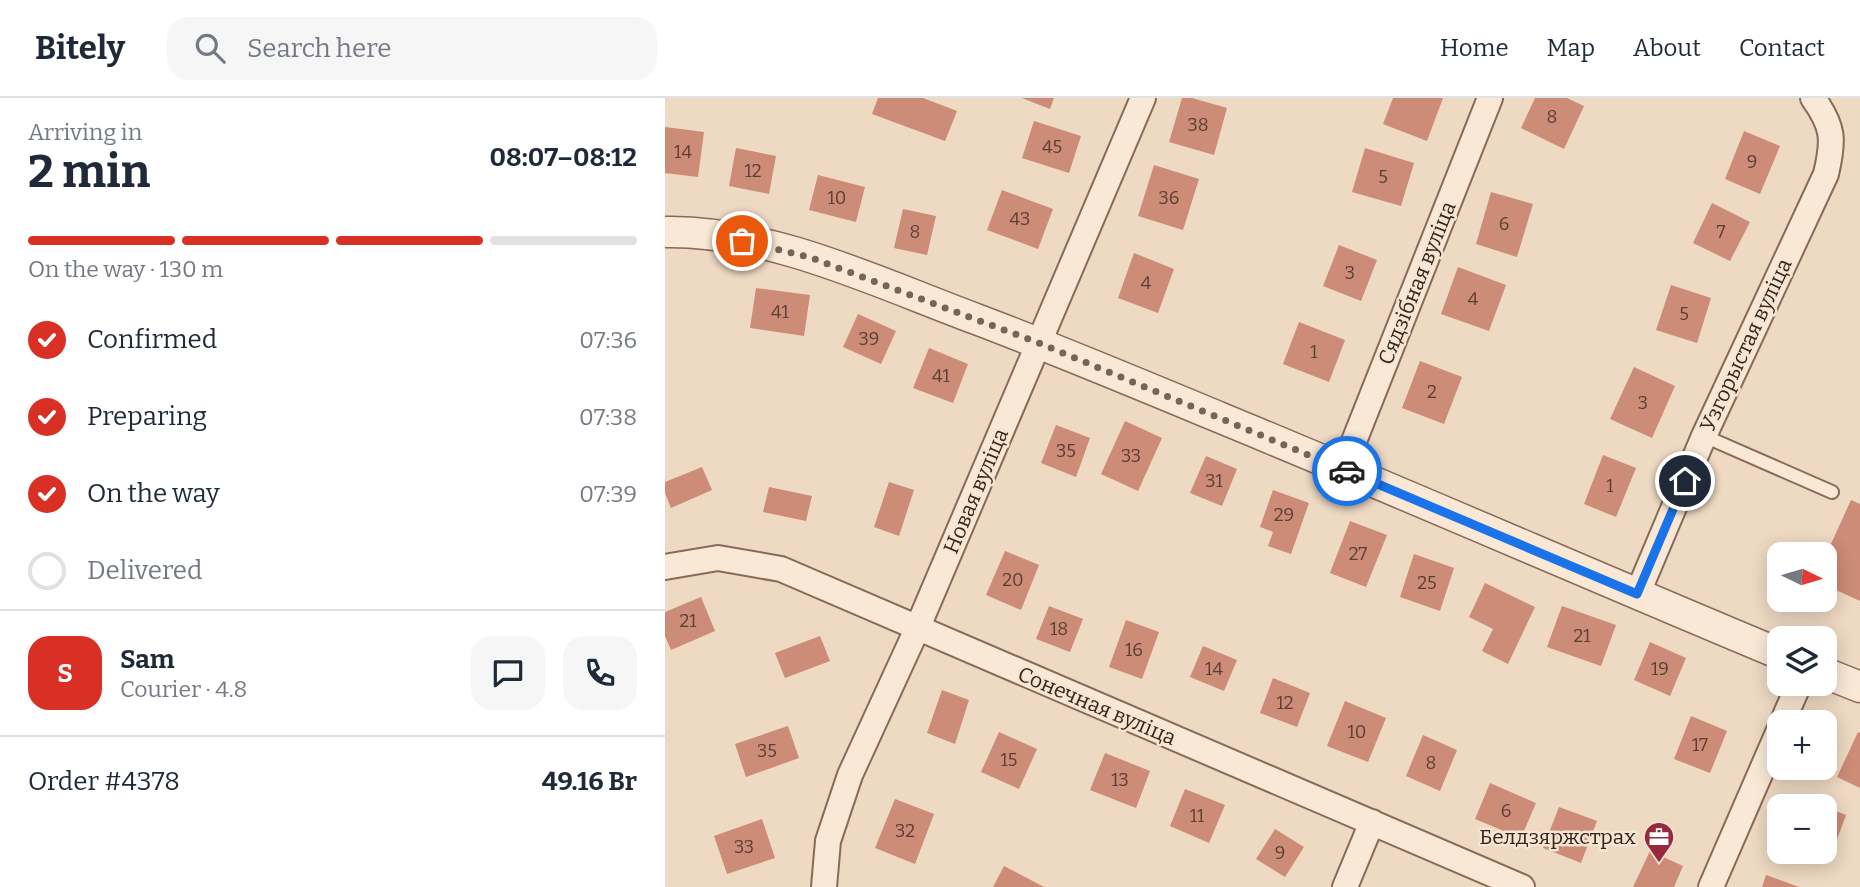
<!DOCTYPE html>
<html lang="en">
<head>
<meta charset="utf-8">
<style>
  :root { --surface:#fff; --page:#f6f6f7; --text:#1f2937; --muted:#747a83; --line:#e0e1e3; --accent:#d93025 }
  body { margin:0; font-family:Bitter,serif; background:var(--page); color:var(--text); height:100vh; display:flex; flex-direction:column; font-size:26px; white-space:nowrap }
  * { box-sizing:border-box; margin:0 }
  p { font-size:23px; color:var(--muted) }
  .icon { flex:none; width:38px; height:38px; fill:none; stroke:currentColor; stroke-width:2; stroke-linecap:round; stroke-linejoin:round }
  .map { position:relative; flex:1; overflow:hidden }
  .sheet { display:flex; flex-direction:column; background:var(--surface); width:665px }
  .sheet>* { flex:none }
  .needle { width:46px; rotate:95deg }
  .buttons { position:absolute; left:1102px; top:444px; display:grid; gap:14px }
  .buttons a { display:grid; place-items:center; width:70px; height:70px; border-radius:14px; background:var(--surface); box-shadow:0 4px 18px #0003; font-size:35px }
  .pin { position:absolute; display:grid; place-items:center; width:60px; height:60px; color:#fff; margin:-30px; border:4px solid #fff; border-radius:50%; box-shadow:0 2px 7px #0007 }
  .courier { position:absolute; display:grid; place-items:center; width:70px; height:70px; margin:-35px; border:5px solid #1a73e8; border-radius:50%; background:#fff; color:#222; box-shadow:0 2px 9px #0007 }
  .headline em { font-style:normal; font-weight:700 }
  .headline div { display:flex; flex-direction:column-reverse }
  .headline { display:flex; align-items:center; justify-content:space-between; height:119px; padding:0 28px }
  h1 { font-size:46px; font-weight:700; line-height:52px }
  .bar { display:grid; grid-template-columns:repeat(4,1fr); gap:10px 7px; align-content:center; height:84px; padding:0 28px }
  .bar i { height:9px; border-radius:5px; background:var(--line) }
  .bar .selected { background:var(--accent) }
  .bar p { grid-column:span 4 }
  .line { display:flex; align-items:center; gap:18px; padding:0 28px; border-top:2px solid var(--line) }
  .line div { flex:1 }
  .round { display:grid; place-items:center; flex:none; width:74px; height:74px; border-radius:21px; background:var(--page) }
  ol { padding:0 28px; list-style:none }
  li { display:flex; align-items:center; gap:21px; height:77px }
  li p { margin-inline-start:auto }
  li .icon { padding:7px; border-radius:50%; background:var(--accent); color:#fff; stroke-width:4 }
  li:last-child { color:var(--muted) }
  li i { width:38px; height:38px; border:4px solid var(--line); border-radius:50% }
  header { display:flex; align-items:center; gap:42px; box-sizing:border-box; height:98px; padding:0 35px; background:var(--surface); border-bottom:2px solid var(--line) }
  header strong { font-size:33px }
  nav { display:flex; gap:38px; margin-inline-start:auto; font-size:24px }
  .search { width:490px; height:63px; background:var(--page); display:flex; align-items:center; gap:18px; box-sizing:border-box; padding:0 24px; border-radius:21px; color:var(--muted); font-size:26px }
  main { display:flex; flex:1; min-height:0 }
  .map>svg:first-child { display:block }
  .building { fill:#cc8c77 }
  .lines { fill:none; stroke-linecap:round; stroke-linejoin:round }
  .service-casing { stroke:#886a59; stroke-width:16 }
  .minor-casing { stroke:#886a59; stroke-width:28 }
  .tertiary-casing { stroke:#886a59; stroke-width:33 }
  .service { stroke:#f9e8d5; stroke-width:12 }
  .minor { stroke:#f9e8d5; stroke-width:24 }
  .tertiary { stroke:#f9e8d5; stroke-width:30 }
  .done { stroke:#776457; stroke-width:7; stroke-dasharray:0 12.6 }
  .route { stroke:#1a73e8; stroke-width:9 }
  .labels { text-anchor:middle; stroke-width:5; stroke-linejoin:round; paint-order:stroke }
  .number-label { font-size:18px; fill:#5c3f34 }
  .street-label { font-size:21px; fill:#37251d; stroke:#f5e5d1 }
  .poi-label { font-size:21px; fill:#37251d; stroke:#f5e5d1; text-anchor:end }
</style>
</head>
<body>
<header>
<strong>Bitely</strong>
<div class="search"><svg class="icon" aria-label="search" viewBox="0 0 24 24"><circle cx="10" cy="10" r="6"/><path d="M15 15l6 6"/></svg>Search here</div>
<nav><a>Home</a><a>Map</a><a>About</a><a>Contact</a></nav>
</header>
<main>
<section class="sheet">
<div class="headline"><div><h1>2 min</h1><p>Arriving in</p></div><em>08:07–08:12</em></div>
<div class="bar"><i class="selected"></i><i class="selected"></i><i class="selected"></i><i></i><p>On the way · 130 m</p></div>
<ol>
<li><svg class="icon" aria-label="check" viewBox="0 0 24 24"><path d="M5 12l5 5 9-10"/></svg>Confirmed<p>07:36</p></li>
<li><svg class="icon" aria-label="check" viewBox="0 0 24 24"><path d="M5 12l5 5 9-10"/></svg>Preparing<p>07:38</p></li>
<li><svg class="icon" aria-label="check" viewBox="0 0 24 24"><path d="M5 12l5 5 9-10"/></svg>On the way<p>07:39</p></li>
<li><i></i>Delivered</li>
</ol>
<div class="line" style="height:126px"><b class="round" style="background:var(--accent);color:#fff">S</b><div><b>Sam</b><p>Courier · 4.8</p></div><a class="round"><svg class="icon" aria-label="chat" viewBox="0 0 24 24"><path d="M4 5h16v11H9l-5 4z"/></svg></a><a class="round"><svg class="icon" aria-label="phone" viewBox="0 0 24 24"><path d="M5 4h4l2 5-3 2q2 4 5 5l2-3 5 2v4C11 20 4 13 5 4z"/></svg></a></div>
<div class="line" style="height:91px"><div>Order #4378</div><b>49.16 Br</b></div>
</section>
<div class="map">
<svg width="1195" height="789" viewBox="0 0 1195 789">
  <rect width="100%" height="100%" fill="#eed9c2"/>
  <path class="building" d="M213 0H258L292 13 280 43 207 16Z
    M357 0H389L385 11Z
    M517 0H527L562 10 549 57 504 44Z
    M728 0H778L762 43 718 26Z
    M870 0H902L919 8 899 51 856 30Z
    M369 23 416 38 404 75 357 60Z
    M0 29 39 34 33 79 0 75Z
    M1079 33 1115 48 1095 96 1060 81Z
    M71 50 111 58 104 96 64 88Z
    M700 50 749 65 736 108 687 94Z
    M489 67 534 81 518 132 473 118Z
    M153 77 200 89 191 124 144 112Z
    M337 92 388 111 373 151 322 132Z
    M826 94 868 106 852 159 811 146Z
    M1047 105 1085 124 1065 163 1028 145Z
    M238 111 271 118 262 157 229 150Z
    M674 147 712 162 696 203 658 188Z
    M469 155 509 171 493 215 453 200Z
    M793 169 841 187 824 233 776 216Z
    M1006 187 1046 200 1032 245 991 232Z
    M91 190 145 197 139 238 85 230Z
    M193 216 231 233 216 266 178 249Z
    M634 224 680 242 664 284 618 266Z
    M264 250 303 266 288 305 248 290Z
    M755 263 797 279 779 326 737 310Z
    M969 269 1010 288 987 340 945 321Z
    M460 323 497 340 473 393 436 376Z
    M391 327 425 340 411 379 376 365Z
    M938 357 971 370 951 419 919 406Z
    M541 358 572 371 557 408 525 395Z
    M37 369 47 392 6 410 0 395V384Z
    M224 384 249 392 234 438 209 429Z
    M104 389 147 398 141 423 98 414Z
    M608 392 644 405 626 456 603 448 608 434 595 429Z
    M1186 402 1195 406V503L1160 487V459Z
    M685 423 722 437 701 489 665 475Z
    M340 453 374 467 356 512 321 497Z
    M749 456 789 470 775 513 735 499Z
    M820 485 870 509 843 566 817 553 828 531 804 519Z
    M36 499 50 533 6 552 0 538V514Z
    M384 508 418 521 405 554 371 541Z
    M897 508 951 527 936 568 882 549Z
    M461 522 494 534 477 581 444 569Z
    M155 538 165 563 120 580 110 555Z
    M985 544 1021 560 1005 598 969 582Z
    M538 548 572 562 559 593 525 579Z
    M608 580 645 595 632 629 595 615Z
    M277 592 304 602 290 646 262 635Z
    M680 603 721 620 703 664 662 648Z
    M1026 618 1062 633 1045 675 1009 661Z
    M123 628 134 660 81 679 70 646Z
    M334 634 372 651 354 691 316 674Z
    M1193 634 1195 635V690L1172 679Z
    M758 637 792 652 775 693 741 678Z
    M440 655 485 673 471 710 425 692Z
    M825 685 871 705 856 740 810 721Z
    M520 691 560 707 544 745 505 728Z
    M230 701 269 716 250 766 210 750Z
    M894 709 932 723 916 765 878 750Z
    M1160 709 1181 717 1167 755 1160 753Z
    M97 721 110 760 62 776 49 738Z
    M610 731 639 749 620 779 591 761Z
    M985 753 1018 768 1009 789H968Z
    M339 768 379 789H328Z
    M1101 777 1134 789H1097Z"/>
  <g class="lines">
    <g class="service-casing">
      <path id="service" d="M1039 338 1167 394"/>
    </g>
    <g class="minor-casing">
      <path id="minor" d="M678 371 825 0
        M0 469 53 460 116 471 857 789
        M972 497 1039 338 1161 76C1169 42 1169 29 1148 0
        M1117 625 1134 586
        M159 789 163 743 185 677 252 531 478 0
        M680 789 707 724
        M1046 789 1115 630"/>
    </g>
    <g class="tertiary-casing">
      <path id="tertiary" d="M0 134C105 132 214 185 311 221 393 252 474 286 556 320 743 397 928 478 1115 556
        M1160 575 1195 589"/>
    </g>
    <use href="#service" class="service"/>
    <use href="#minor" class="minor"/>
    <use href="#tertiary" class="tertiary"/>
  </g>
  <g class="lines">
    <path class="done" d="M77 143 144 159 374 245 682 373"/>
    <path class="route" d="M682 373 972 496 1020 383"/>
  </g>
  <defs>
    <g id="office-pin" transform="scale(1.575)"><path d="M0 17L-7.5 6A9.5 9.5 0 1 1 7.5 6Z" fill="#97293d" stroke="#f5e5d1"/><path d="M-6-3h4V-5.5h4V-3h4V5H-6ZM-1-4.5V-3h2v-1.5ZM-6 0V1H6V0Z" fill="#fff"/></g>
  </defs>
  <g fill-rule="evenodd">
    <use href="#office-pin" x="994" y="739"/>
  </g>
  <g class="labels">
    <g class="number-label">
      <text x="887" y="25">8</text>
      <text x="533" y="33">38</text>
      <text x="387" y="55">45</text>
      <text x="18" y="60">14</text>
      <text x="1087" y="70">9</text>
      <text x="88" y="79">12</text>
      <text x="718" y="85">5</text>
      <text x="172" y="106">10</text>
      <text x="504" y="106">36</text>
      <text x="355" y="127">43</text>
      <text x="839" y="132">6</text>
      <text x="250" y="140">8</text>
      <text x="1056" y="140">7</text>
      <text x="685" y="181">3</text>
      <text x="481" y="191">4</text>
      <text x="808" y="207">4</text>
      <text x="115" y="220">41</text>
      <text x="1019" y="222">5</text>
      <text x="204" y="247">39</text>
      <text x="649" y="260">1</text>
      <text x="276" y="284">41</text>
      <text x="767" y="300">2</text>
      <text x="978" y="311">3</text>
      <text x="401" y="359">35</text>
      <text x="466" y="364">33</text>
      <text x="549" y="389">31</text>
      <text x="945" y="394">1</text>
      <text x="619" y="423">29</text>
      <text x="693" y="462">27</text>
      <text x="348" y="488">20</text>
      <text x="762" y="491">25</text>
      <text x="23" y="529">21</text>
      <text x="394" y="537">18</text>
      <text x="917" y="544">21</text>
      <text x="469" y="558">16</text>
      <text x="549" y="577">14</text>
      <text x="995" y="577">19</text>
      <text x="620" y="611">12</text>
      <text x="692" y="640">10</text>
      <text x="1035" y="653">17</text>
      <text x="102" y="659">35</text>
      <text x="344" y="668">15</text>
      <text x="766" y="671">8</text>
      <text x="455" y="688">13</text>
      <text x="841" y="719">6</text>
      <text x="532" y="724">11</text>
      <text x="240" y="739">32</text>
      <text x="79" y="755">33</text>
      <text x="615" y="761">9</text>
    </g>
    <g class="street-label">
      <text transform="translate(752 185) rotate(-68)" y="7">Сядзібная вуліца</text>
      <text transform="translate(1081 247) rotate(-65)" y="7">Узгорыстая вуліца</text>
      <text transform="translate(311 393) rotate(-67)" y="7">Новая вуліца</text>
      <text transform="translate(432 608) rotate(23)" y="7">Сонечная вуліца</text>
    </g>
    <g class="poi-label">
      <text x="971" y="746">Белдзяржстрах</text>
    </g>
  </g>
</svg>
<div class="buttons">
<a><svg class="needle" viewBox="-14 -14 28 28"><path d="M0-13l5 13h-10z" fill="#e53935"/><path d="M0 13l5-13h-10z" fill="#747a83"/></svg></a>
<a><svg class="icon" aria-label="layers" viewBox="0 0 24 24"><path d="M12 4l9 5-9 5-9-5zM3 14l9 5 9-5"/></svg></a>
<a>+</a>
<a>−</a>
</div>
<div class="pin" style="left:77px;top:143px;background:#ea580c"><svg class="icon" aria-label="bag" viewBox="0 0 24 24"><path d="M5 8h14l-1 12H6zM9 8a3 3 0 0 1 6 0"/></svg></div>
<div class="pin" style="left:1020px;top:383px;background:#1f2937"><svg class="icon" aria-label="home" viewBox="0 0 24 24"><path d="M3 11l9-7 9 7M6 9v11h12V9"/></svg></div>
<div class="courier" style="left:682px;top:373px"><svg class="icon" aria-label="car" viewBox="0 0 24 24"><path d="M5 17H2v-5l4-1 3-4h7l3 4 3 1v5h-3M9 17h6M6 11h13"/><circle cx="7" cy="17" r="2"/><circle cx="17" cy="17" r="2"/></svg></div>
</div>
</main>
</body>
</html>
